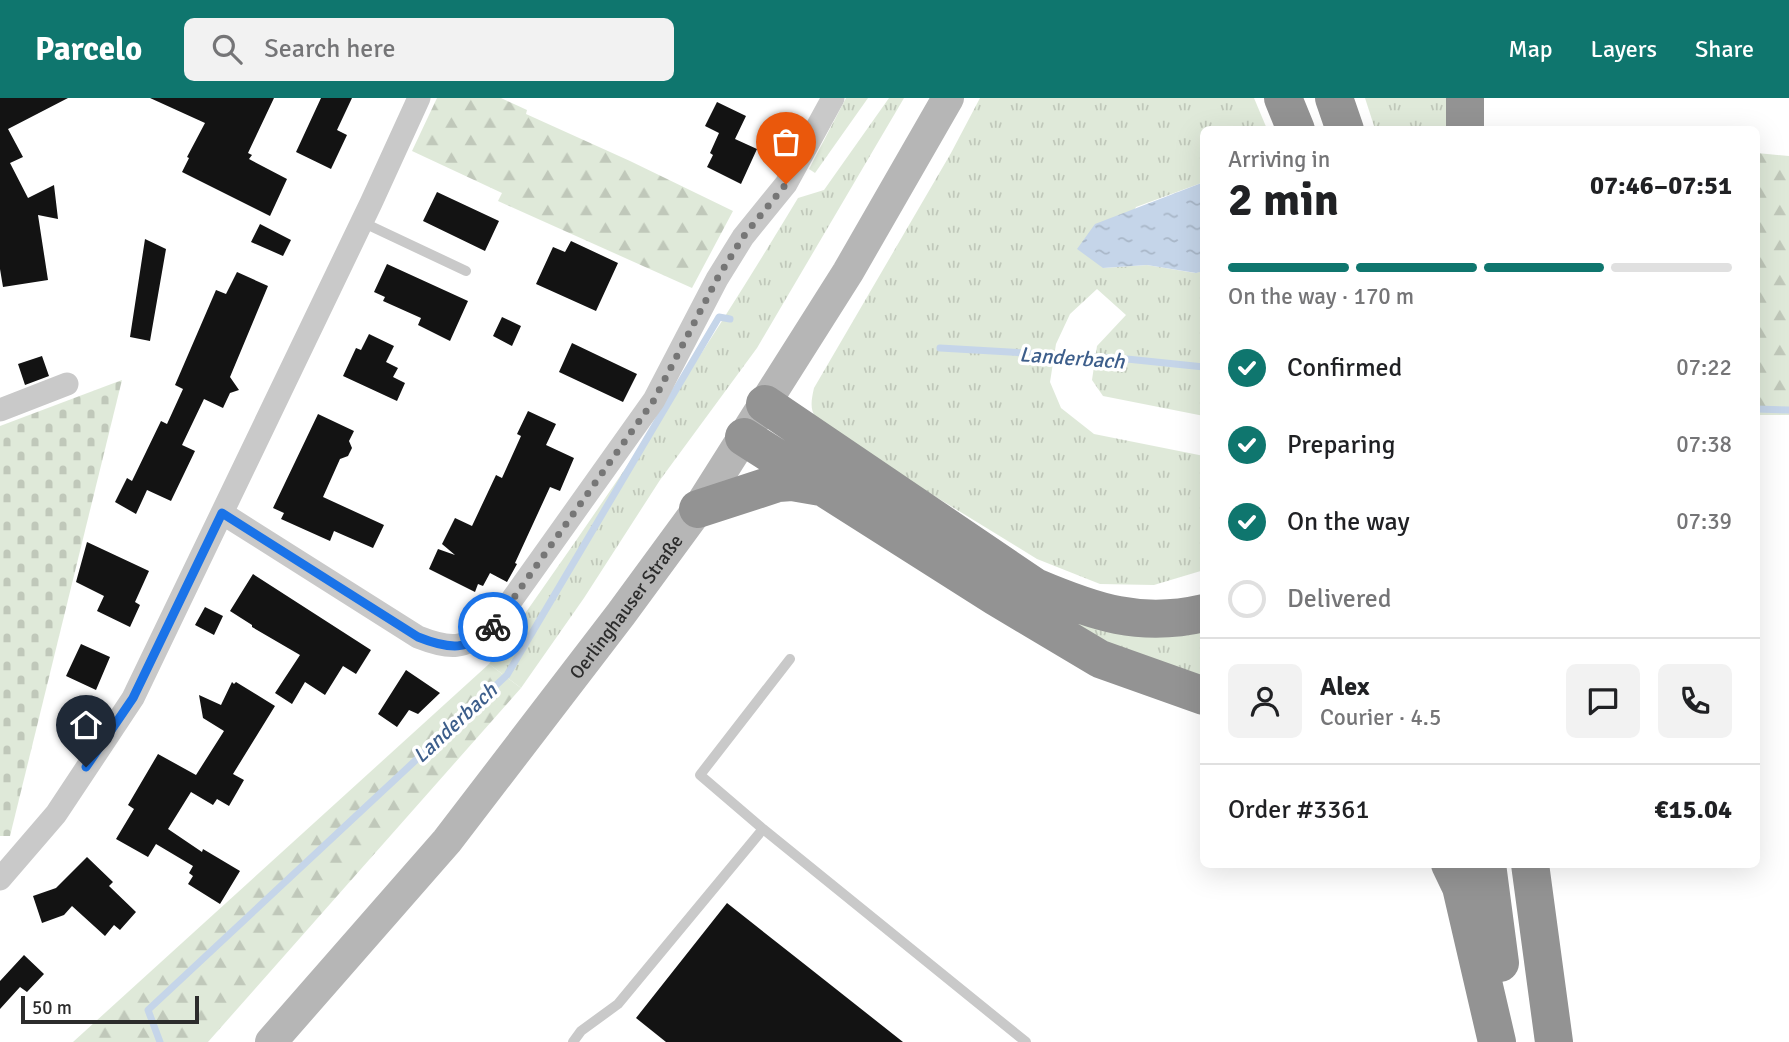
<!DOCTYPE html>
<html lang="en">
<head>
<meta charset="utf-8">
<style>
  :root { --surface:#fff; --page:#f2f2f2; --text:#202124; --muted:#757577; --line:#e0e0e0; --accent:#0f766e }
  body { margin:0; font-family:Signika,sans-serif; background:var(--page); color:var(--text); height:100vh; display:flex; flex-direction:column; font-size:26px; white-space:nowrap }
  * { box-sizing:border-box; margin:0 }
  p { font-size:23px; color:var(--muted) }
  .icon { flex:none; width:38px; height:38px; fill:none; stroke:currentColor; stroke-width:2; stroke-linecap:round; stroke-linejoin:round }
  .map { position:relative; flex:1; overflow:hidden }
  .side { position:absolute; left:1200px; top:28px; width:560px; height:742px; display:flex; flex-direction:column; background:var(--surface); border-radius:10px; box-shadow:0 7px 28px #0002 }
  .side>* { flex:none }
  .scale { position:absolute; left:21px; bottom:18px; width:178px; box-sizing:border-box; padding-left:7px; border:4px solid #2c2c2c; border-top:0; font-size:19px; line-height:24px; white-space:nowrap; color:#2c2c2c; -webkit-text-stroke:5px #fff; paint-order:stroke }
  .pin { position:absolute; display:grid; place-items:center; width:60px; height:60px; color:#fff; margin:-72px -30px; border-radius:50% 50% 50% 0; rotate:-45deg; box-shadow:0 0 7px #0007 }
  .pin .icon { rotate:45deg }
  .courier { position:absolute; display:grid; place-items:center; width:70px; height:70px; margin:-35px; border:5px solid #1a73e8; border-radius:50%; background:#fff; color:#222; box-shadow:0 2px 9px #0007 }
  .headline em { font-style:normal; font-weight:700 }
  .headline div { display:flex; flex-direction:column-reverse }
  .headline { display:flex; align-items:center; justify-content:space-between; height:119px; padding:0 28px }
  h1 { font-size:46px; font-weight:700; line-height:52px }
  .bar { display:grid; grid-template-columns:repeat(4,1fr); gap:10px 7px; align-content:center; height:84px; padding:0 28px }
  .bar i { height:9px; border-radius:5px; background:var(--line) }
  .bar .current { background:var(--accent) }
  .bar p { grid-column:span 4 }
  .line { display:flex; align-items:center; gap:18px; padding:0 28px; border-top:2px solid var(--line) }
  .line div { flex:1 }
  .round { display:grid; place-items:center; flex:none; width:74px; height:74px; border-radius:10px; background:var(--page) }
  ol { padding:0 28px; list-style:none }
  li { display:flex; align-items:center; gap:21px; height:77px }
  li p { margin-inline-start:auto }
  li .icon { padding:7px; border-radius:50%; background:var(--accent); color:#fff; stroke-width:4 }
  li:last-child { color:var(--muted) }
  li i { width:38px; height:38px; border:4px solid var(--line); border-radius:50% }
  header { display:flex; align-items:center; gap:42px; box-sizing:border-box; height:98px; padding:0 35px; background:var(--accent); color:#fff }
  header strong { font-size:33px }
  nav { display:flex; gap:38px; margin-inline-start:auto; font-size:24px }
  .search { width:490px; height:63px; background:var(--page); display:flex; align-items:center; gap:18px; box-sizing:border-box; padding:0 24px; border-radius:10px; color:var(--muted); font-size:26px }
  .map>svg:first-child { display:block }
  .grass { fill:url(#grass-tufts) }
  .forest { fill:url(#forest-firs) }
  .cemetery { fill:url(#cemetery-stones) }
  .water { fill:url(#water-ripples) }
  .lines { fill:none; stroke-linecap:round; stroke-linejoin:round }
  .stream { stroke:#c5d5e9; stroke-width:7 }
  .building { fill:#131313 }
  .lane { stroke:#c9c9c9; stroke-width:10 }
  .street { stroke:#c9c9c9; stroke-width:23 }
  .secondary { stroke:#b6b6b6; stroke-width:32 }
  .highway { stroke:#939393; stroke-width:38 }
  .done { stroke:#767676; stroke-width:7; stroke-dasharray:0 12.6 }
  .route { stroke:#1a73e8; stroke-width:9 }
  .labels { text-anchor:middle; stroke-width:7; stroke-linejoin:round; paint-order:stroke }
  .street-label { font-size:19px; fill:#2c2c2c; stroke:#fff }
  .water-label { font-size:21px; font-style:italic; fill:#3d5e8b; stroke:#fff }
</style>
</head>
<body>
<header>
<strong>Parcelo</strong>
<div class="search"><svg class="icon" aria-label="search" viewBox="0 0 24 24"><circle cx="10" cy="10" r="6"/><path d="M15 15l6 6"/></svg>Search here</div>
<nav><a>Map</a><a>Layers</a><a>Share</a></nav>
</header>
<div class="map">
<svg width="1789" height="944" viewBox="0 0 1789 944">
  <defs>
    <pattern id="grass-tufts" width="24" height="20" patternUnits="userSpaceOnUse" patternTransform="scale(1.75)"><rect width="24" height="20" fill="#dfe9d9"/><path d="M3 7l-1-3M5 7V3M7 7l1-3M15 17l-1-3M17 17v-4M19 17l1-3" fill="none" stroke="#c0c8ba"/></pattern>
    <pattern id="forest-firs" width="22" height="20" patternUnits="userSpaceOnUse" patternTransform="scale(1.75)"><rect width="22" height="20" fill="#dfe9d9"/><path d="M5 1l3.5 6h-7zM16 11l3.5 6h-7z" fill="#c0c8ba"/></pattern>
    <pattern id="cemetery-stones" width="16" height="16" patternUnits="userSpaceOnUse" patternTransform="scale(1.75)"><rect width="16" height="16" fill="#dfe9d9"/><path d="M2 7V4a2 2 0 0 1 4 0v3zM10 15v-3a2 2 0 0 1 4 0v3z" fill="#c0c8ba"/></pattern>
    <pattern id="water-ripples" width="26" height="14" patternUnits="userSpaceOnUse" patternTransform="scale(1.75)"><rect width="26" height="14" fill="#c5d5e9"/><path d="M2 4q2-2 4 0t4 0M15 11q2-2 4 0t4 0" fill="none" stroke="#a9b7c8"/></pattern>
  </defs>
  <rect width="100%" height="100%" fill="#fff"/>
  <path class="grass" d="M846 0H868L815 75 809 71Z
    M889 0H904L757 250 660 382 584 500 521 590 489 566C598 414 702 260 798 100L824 92Z
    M980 0H1254L1267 31 1204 32V84L1136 109 1103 170 1147 167 1195 175 1204 173V318L1103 298 1092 282 1097 248 1126 217 1097 191 1070 216 1056 246 1050 284 1061 310 1094 336 1204 358V472L1154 487 1100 486 1037 461 827 332C811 316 809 312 814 290L951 55Z
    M1365 0H1450L1451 31H1375Z
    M999 480 1204 527V585L1107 551Z"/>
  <path class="forest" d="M437 0H501L527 12 526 16 630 63 733 113 692 190 498 103 502 95 412 53Z
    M1757 55 1789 58V317H1757Z
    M489 566 521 590 208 944H73Z"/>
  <path class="cemetery" d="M122 282 10 738H0V328Z"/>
  <path class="water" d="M1204 84V173L1196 175 1147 167 1103 170 1077 151 1095 126Z"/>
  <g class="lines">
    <path class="stream" d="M940 250 1127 261 1204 269
      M1757 311 1789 312
      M160 944 148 912 507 577 719 219 730 221"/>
  </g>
  <path class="building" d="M0 0H68L8 31 23 59 10 65 28 100 54 87 58 121 38 117 48 182 3 189 0 171Z
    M150 0H274L248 55 252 57 249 61 287 81 270 118 182 74 189 60 187 59 205 25Z
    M321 0H352L337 32 347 37 331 71 296 54Z
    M717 4 746 18 735 41 757 51 741 86 707 69 713 57 710 55 719 35 705 28Z
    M437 94 499 123 485 153 423 123Z
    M260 126 291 142 283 158 251 144Z
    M145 141 166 151 150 243 130 239Z
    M571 143 618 165 596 213 536 186 553 149 565 154Z
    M387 166 468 203 450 243 418 227 421 220 383 203 385 199 374 194Z
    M237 174 268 188 230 279 239 292 230 295 223 310 204 301 182 347 195 353 171 403 147 392 136 416 115 404 127 380 132 383 161 323 167 326 183 291 175 287 216 192 226 196Z
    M502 219 521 228 512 248 493 238Z
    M369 236 394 248 386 264 398 270 393 279 405 285 397 303 343 278 356 250 361 252Z
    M572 245 637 276 623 304 559 274Z
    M42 258 49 278 25 287 18 266Z
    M528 313 556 326 546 347 574 360 560 393 550 389 515 465 517 466 507 484 490 475 483 488 478 486 475 494 429 471 438 451 455 457 442 446 455 420 472 428 496 377 502 380 521 338 517 336Z
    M318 316 354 333 349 343 352 350 348 358 340 361 323 399 384 427 373 450 334 433 330 443 281 421 284 415 273 410Z
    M87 444 149 473 135 504 140 507 130 529 97 513 104 498 76 484Z
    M253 476 371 552 356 576 343 568 325 597 305 584 292 606 275 595 300 557 252 529V527L230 513Z
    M205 509 223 518 214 537 195 527Z
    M81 546 110 559 96 592 66 578Z
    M406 572 440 595 418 616 409 612 397 629 378 616Z
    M232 584 234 586 236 584 275 608 233 676 244 682 229 708 217 701 213 707 191 694 168 731 202 754 203 751 240 773 220 806 188 786 193 778 189 775 193 768 156 746 148 759 116 741 134 711 128 707 158 656 196 677 224 633 203 620 199 597 221 607Z
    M87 759 113 784 109 788 136 814 120 832 114 827 105 838 72 808 64 817 42 825 33 798 56 790Z
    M727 805 803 865 903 944H666L636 920Z
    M24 857 44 876 27 894 20 889 0 911V883Z"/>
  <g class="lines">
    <path class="lane" d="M362 124 466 173
      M763 731 700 677 790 561
      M573 944 581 933 618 906 763 731 1026 944"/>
    <path class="street" d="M0 312 67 286
      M222 415 418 539C451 552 463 551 491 531L654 302 717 181 743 139 786 86 833 0
      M0 781 56 716 133 600 371 105 419 0"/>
    <path class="secondary" id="s1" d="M271 944 447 743 621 516 698 411 848 174 948 0"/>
    <path class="highway" d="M1283 0 1296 32
      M1334 0 1345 32
      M1465 0V32
      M765 306 1035 489C1094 514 1140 530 1204 515
      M744 339 996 499 1100 561 1204 598
      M698 411 778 385 792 384 821 389
      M1450 766 1461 789 1497 944
      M1487 766 1500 865
      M1530 766 1554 944"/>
  </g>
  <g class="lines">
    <path class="done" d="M493 529 654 302 717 181 743 139 786 86"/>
    <path class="route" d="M86 669 133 600 222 415 418 539C448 551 469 554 493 529"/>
  </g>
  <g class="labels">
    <g class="street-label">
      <text dy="7" stroke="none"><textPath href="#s1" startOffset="562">Oerlinghauser Straße</textPath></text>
    </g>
    <g class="water-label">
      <text transform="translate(1072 260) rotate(4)" y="7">Landerbach</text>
      <text transform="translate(455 625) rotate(-43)" y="7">Landerbach</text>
    </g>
  </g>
</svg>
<div class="scale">50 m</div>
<div class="pin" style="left:786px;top:86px;background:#ea580c"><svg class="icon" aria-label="bag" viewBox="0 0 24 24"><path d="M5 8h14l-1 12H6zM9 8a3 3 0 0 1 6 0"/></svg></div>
<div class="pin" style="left:86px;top:669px;background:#1f2937"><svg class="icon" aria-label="home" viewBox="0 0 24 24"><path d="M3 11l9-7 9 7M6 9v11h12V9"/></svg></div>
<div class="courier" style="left:493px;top:529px"><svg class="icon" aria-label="bike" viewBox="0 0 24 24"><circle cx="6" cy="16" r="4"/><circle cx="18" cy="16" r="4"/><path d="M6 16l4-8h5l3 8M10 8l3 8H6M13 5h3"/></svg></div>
<section class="side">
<div class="headline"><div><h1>2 min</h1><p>Arriving in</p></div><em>07:46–07:51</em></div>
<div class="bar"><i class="current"></i><i class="current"></i><i class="current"></i><i></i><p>On the way · 170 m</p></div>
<ol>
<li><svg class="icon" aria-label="check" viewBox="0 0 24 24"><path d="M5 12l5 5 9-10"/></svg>Confirmed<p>07:22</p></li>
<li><svg class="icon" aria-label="check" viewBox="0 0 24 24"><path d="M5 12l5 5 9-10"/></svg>Preparing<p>07:38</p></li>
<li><svg class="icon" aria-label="check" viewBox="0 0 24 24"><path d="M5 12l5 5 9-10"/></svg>On the way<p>07:39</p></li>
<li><i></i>Delivered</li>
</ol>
<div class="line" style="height:126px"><a class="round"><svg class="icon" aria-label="person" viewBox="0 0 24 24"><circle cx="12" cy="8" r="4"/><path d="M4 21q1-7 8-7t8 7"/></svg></a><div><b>Alex</b><p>Courier · 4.5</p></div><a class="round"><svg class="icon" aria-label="chat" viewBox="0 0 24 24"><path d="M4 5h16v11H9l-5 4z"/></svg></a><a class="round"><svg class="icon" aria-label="phone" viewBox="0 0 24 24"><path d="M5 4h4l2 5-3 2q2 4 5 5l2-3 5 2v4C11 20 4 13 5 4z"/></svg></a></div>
<div class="line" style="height:91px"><div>Order #3361</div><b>€15.04</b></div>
</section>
</div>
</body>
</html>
